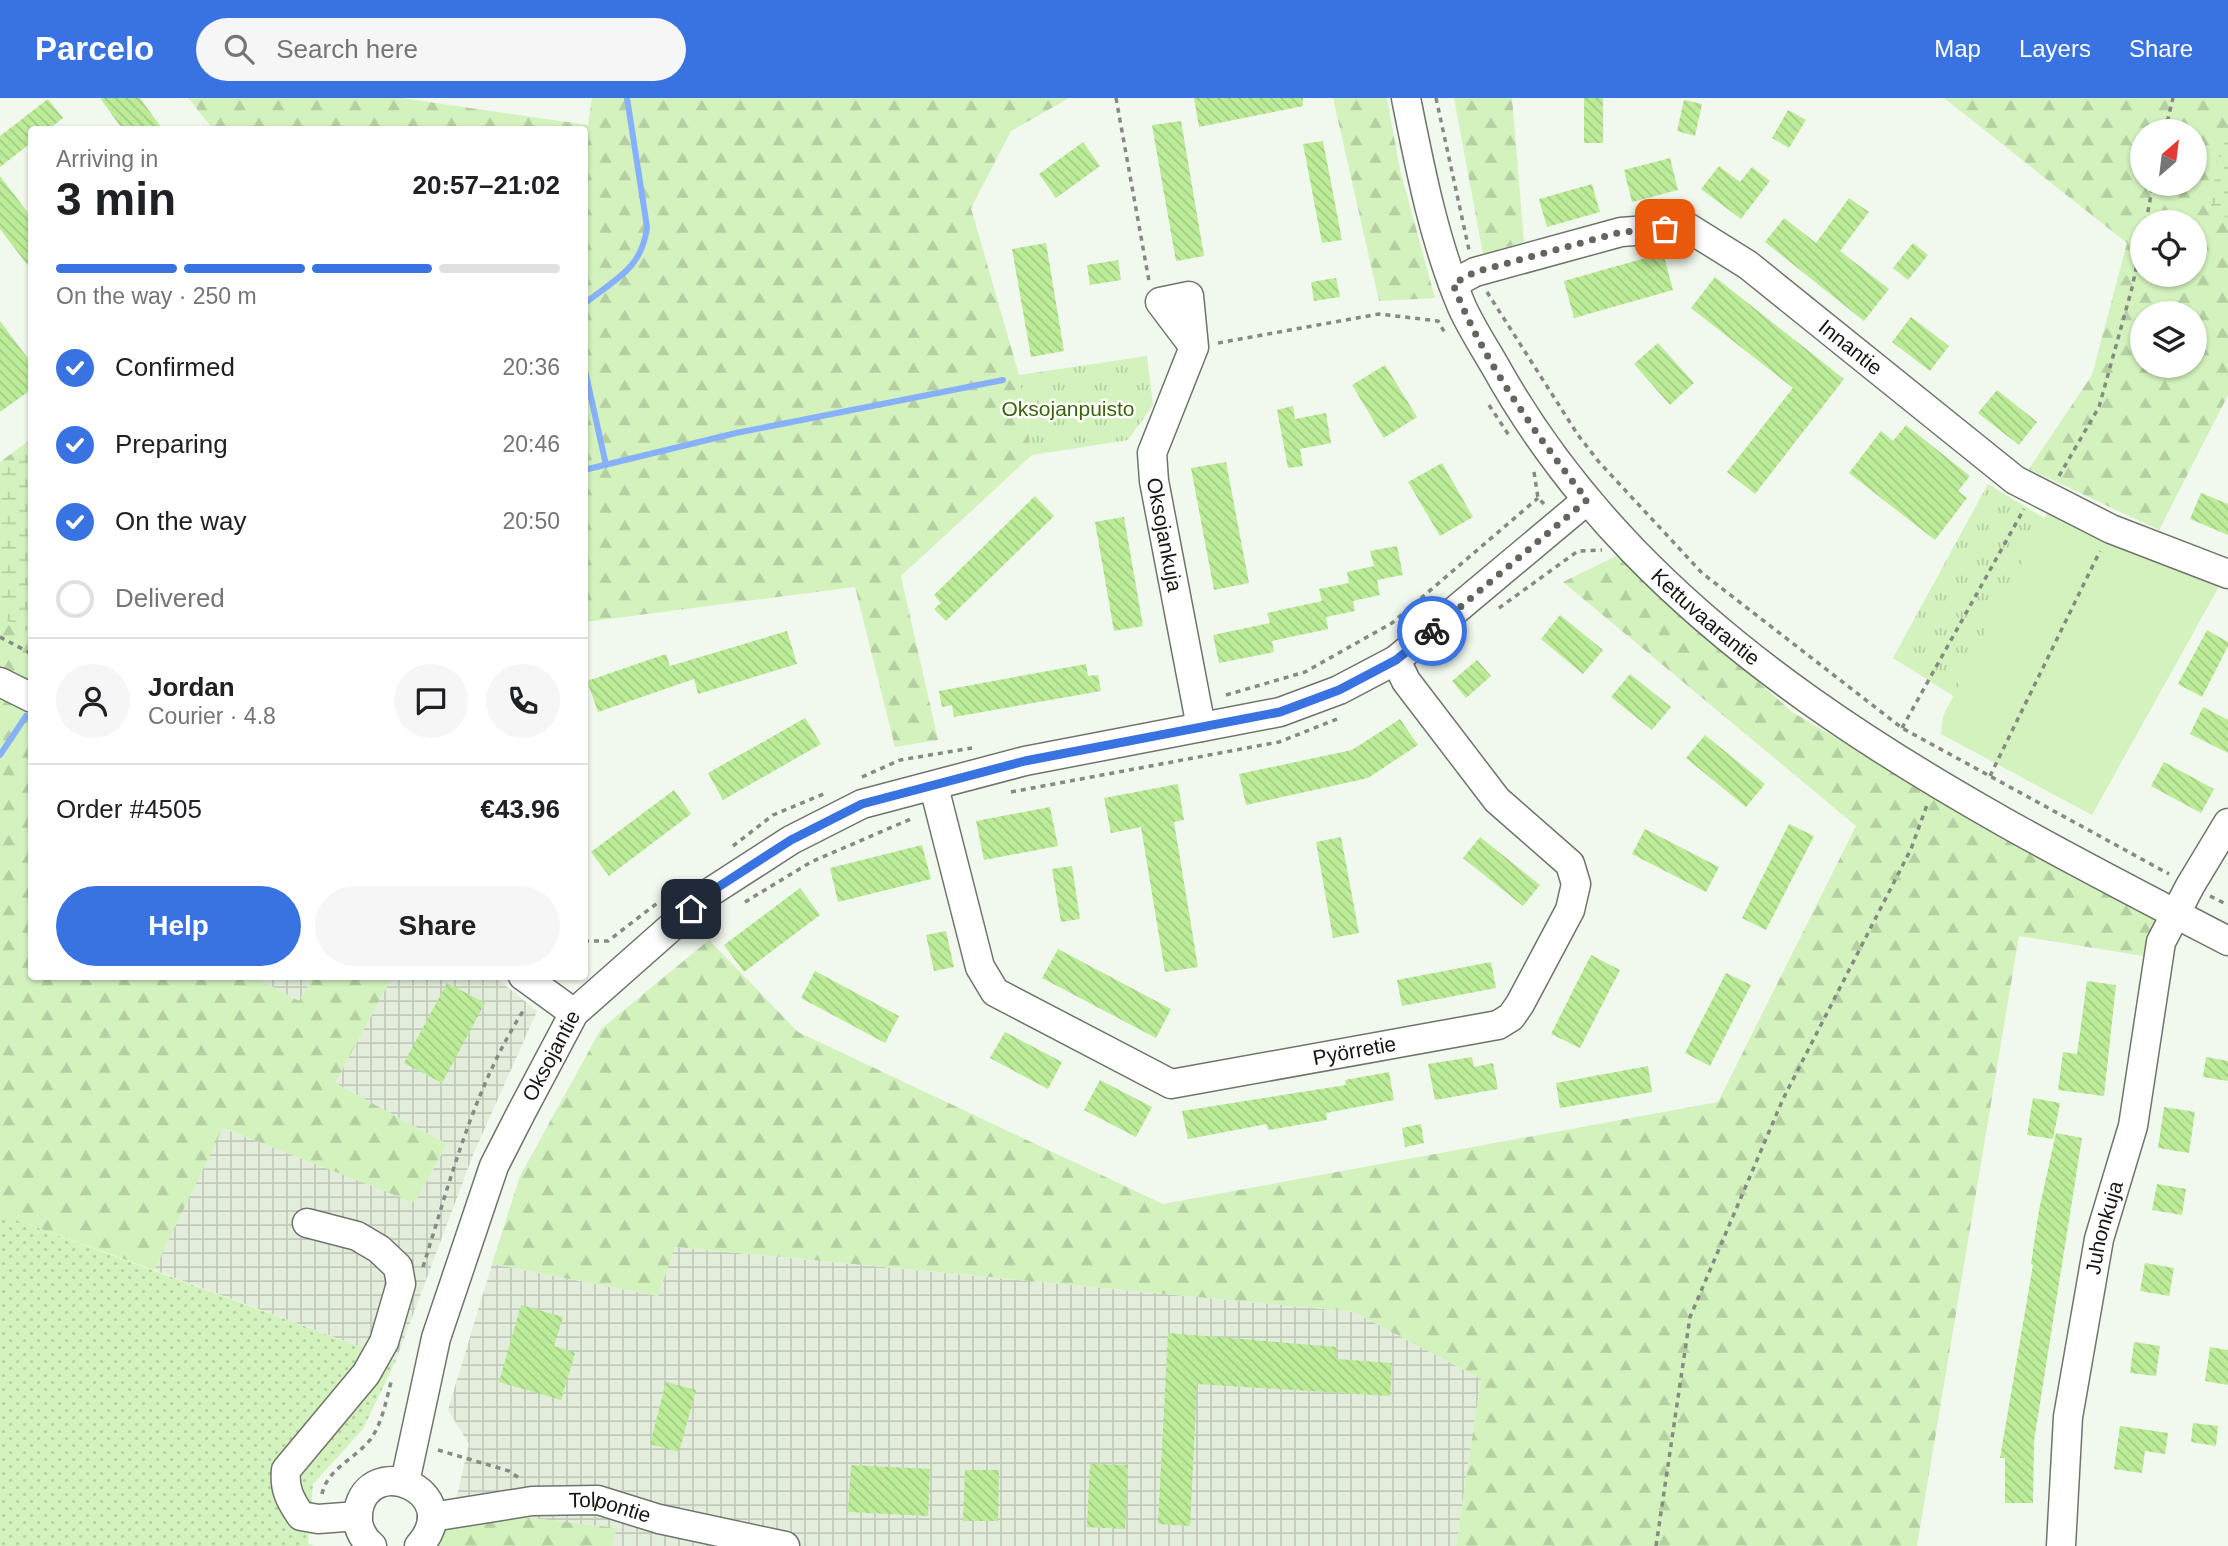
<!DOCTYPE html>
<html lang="en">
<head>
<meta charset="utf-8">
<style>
  :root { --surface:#fff; --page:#f6f6f6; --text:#202124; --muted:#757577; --line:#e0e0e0; --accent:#3972e1 }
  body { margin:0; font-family:Helvetica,sans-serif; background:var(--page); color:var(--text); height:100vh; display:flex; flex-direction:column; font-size:26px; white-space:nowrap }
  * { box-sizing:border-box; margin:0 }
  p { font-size:23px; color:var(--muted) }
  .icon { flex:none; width:38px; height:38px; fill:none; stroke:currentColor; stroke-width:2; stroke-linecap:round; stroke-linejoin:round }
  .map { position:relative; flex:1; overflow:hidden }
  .side { position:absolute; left:28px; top:28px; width:560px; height:854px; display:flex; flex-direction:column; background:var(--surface); border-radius:7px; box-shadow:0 2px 5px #0004 }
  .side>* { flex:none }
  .needle { width:46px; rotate:28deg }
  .controls { position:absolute; left:2130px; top:21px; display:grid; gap:14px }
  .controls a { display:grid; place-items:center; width:77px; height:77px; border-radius:50%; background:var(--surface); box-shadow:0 2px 5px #0004; font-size:35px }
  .pin { position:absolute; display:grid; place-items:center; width:60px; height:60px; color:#fff; margin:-30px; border-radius:14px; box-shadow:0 4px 10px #0006 }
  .courier { position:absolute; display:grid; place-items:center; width:70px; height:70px; margin:-35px; border:5px solid #3972e1; border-radius:50%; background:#fff; color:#222; box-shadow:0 2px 9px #0007 }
  .head em { font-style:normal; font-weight:700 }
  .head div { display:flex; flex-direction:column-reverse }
  .head { display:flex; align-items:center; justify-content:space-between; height:119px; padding:0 28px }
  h1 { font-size:46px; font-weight:700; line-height:52px }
  .bar { display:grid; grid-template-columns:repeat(4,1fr); gap:10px 7px; align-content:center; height:84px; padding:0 28px }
  .bar i { height:9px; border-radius:5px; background:var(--line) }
  .bar .on { background:var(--accent) }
  .bar p { grid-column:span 4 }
  .line { display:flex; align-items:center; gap:18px; padding:0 28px; border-top:2px solid var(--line) }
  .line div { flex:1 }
  .round { display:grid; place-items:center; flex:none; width:74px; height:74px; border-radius:37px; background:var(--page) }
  ol { padding:0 28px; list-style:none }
  li { display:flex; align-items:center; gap:21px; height:77px }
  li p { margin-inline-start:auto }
  li .icon { padding:7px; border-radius:50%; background:var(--accent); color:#fff; stroke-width:4 }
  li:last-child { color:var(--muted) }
  li i { width:38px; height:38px; border:4px solid var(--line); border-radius:50% }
  .button { display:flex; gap:14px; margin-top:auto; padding:14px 28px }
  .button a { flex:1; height:80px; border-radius:42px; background:var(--accent); color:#fff; font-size:28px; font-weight:700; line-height:80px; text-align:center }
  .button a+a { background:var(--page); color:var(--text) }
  header { display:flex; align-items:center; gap:42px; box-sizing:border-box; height:98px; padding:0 35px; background:var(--accent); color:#fff }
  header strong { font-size:33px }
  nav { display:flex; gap:38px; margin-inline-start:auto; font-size:24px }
  .search { width:490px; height:63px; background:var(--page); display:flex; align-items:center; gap:18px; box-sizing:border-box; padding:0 24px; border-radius:38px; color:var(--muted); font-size:26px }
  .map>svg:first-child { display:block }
  .industrial { fill:url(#industrial-grid) }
  .grass { fill:url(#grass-dots) }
  .forest { fill:url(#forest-firs); fill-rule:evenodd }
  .wetland { fill:url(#wetland-marsh) }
  .park { fill:url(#park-tufts) }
  .pitch { fill:#d3f2bd }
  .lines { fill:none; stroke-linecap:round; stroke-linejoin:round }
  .stream { stroke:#87b1fd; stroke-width:6 }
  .building { fill:url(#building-back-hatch) }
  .minor-casing { stroke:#6f756b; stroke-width:31 }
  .path { stroke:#858a82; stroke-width:3.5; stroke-dasharray:5 5; stroke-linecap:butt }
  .minor { stroke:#fff; stroke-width:28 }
  .done { stroke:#62665f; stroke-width:7; stroke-dasharray:0 12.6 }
  .route { stroke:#3972e1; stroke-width:9 }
  .labels { text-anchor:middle; stroke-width:5; stroke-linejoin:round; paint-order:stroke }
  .street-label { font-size:21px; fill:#151713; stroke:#fff }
  .park-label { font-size:21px; fill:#3b640d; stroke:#fff }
</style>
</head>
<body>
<header>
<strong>Parcelo</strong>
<div class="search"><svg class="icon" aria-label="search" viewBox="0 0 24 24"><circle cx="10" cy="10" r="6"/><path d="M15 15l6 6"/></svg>Search here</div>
<nav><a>Map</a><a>Layers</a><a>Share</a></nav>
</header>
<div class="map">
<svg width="2228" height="1448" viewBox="0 0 2228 1448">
  <defs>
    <pattern id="industrial-grid" width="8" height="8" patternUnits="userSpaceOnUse" patternTransform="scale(1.75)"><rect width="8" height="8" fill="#e2eddb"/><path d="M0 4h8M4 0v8" fill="none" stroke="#c1cabb"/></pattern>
    <pattern id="grass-dots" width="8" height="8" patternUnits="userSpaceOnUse" patternTransform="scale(1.75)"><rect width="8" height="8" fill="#d3f2bd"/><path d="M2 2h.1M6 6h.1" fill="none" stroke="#b4cfa2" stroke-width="1.8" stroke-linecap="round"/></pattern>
    <pattern id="forest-firs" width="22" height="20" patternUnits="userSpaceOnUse" patternTransform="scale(1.75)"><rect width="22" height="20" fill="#d3f2bd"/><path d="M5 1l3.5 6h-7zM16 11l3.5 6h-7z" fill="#b4cfa2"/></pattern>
    <pattern id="wetland-marsh" width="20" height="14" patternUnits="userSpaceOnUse" patternTransform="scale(1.75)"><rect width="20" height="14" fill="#d3f2bd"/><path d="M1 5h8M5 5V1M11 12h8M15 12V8" fill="none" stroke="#b4cfa2"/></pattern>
    <pattern id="park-tufts" width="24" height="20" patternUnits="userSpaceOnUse" patternTransform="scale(1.75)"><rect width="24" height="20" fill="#d3f2bd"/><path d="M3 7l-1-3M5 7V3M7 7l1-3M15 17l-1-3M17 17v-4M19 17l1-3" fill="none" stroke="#b4cfa2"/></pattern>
    <pattern id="building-back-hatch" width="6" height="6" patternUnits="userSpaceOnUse" patternTransform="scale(1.75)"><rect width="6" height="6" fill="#bdec99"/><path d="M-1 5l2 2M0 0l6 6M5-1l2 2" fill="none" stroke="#a2ca83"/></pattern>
  </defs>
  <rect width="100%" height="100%" fill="#f1f8ed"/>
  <path class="industrial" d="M254 879H313L299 903Z
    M392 879H495L537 913 473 1057 396 1262 154 1172 222 1030 415 1104 447 1046 335 985Z
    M674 1149 1354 1214 1481 1281 1456 1448H612L616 1430 454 1411 469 1346 448 1312 492 1166 658 1198Z"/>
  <path class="grass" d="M0 1116 396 1262 363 1331 313 1386 308 1446 316 1448H0Z"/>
  <path class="forest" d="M188 0H401L588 27 592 0H1069L1011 33 971 110 1019 277 1032 357 901 478 938 642 895 649 855 489 585 524 584 32 213 31Z
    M1333 0H1387L1400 72 1435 200 1379 203Z
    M1454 0H1512L1524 144 1483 156Z
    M1944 0H2228V297L2159 432 2029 371 2092 277 2127 145ZM2142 33H2194V86H2142ZM2142 124H2194V177H2142ZM2142 215H2194V268H2142Z
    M31 341 32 878 254 879 299 903 313 879H392L335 985 447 1046 415 1105 223 1030 154 1172 0 1116V364Z
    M1616 458 1792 614 2075 781 2157 820 2143 858 2019 838 1917 1448H1456L1481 1281 1354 1214 675 1149 658 1198 492 1166 520 1078 601 931 709 842 798 934 1163 1106 1718 1004 1856 728 1563 484Z
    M454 1411 617 1430 612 1448H428Z"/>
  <path class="wetland" d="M2228 36V120L2210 114 2218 60Z
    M31 351V535L0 519V372Z"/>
  <path class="park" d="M1147 258 1153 307 1128 342 1032 357 1019 277Z
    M1988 386 2100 454 2097 688 1893 560Z"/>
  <path class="pitch" d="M2051 408 2221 485 2092 717 1941 636 1943 618Z"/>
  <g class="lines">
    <path class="stream" d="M584 206C615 181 642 171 647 129L627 0
      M584 268 606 367
      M584 372 736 335 1003 282
      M0 657 26 618"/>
  </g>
  <path class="building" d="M100 0H140L163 32H123Z
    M1194 0H1303V8L1199 29Z
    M1584 0H1603V45H1584Z
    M48 1 63 20 48 32H32V44L0 69V38Z
    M1684 2 1702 6 1695 38 1677 33Z
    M1788 12 1806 22 1789 50 1772 40Z
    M1181 23 1204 158 1176 163 1152 27Z
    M1323 43 1342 142 1322 145 1303 46Z
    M1083 44 1100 68 1056 100 1039 76Z
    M1670 60 1678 92 1632 104 1624 72Z
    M1719 68 1740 84 1752 69 1770 83 1741 121 1701 91Z
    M0 78 32 120V173L0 131Z
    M1592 86 1600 114 1547 129 1539 101Z
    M1849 100 1869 114 1840 153 1889 191 1864 223 1765 144 1784 120 1816 145Z
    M1046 145 1064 253 1031 259 1012 151Z
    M1913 145 1928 157 1908 182 1893 170Z
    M1663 155 1673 192 1574 220 1564 183Z
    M1118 162 1121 182 1090 187 1087 167Z
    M1715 179 1844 281 1755 396 1727 374 1793 290 1691 210Z
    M1336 180 1340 199 1314 203 1311 184Z
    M1911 219 1949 248 1930 273 1892 244Z
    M0 223 32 266V291L0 314Z
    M1658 245 1694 285 1670 307 1634 266Z
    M1385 267 1417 319 1384 340 1352 287Z
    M1997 292 2037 324 2019 347 1978 315Z
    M1293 308 1295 321 1326 315 1331 345 1300 351 1303 368 1288 370 1277 312Z
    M1906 327 1970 378 1958 393 1967 400 1935 442 1849 375 1881 333 1893 343Z
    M1226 364 1249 485 1214 492 1191 370Z
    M1442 365 1473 419 1440 438 1408 384Z
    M2201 395 2228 406V437L2190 421Z
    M1035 398 1054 418 946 523 934 511 941 505 934 497Z
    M1124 419 1143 528 1114 533 1095 424Z
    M1397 448 1403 477 1377 482 1380 497 1353 503 1355 513 1326 519 1328 531 1272 543 1274 554 1219 565 1213 537 1270 525 1267 515 1322 503 1319 491 1349 485 1347 474 1374 468 1370 453Z
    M1560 517 1603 552 1583 576 1541 541Z
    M2207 532 2228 544V548L2202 599 2178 586Z
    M787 533 797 566 698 596 694 581 598 614 587 583 666 556 670 568Z
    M1477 562 1491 578 1466 600 1452 583Z
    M1086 566 1088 578 1098 577 1101 593 954 619 952 607 942 609 939 593Z
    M1630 576 1671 609 1652 632 1611 599Z
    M2203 609 2228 622V655L2190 636Z
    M805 620 821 646 723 702 708 675Z
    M1400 621 1418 647 1368 680 1246 707 1239 676 1352 652Z
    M1705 637 1765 686 1746 709 1686 660Z
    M2164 664 2214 691 2201 715 2151 688Z
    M1178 686 1184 722 1174 724 1198 869 1165 874 1141 729 1111 735 1104 700Z
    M674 692 691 716 609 778 591 754Z
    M1050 709 1058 748 984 762 976 723Z
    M1789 726 1814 738 1766 832 1742 820Z
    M1645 731 1719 769 1706 794 1632 756Z
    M1341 739 1359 835 1333 840 1316 744Z
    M1480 739 1540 787 1523 808 1463 760Z
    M922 747 931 781 838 804 830 770Z
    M1072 768 1080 821 1061 824 1052 771Z
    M800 790 820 817 744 874 724 847Z
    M946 833 954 869 934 873 926 837Z
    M1058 851 1171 911 1156 940 1042 880Z
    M1591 857 1620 872 1580 950 1551 936Z
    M1491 864 1496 890 1402 908 1397 882Z
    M815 873 899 918 885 945 801 900Z
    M1726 875 1751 887 1710 968 1685 955Z
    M2087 883 2116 887 2104 998 2058 992 2063 954 2077 956Z
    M447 885 485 905 442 985 404 965Z
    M1005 934 1062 964 1048 991 990 960Z
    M1472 959 1474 969 1493 965 1498 991 1435 1002 1428 966Z
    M2206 959 2228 963V983L2203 979Z
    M1648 968 1652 994 1560 1010 1556 985Z
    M1389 974 1394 1002 1326 1015 1327 1022 1268 1032 1267 1026 1188 1041 1182 1013 1346 987 1345 982Z
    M1100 982 1152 1009 1136 1039 1084 1012Z
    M2033 1000 2060 1005 2053 1041 2027 1037Z
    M2164 1009 2195 1014 2189 1055 2158 1050Z
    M1421 1026 1424 1045 1405 1049 1402 1030Z
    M2056 1035 2082 1040 2034 1343 2033 1405H2005V1360H2000L2033 1167 2031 1166 2039 1112Z
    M2157 1086 2186 1091 2182 1117 2152 1112Z
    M2145 1165 2174 1170 2169 1198 2140 1193Z
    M521 1207 563 1219 554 1248 575 1255 561 1302 499 1284Z
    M1168 1235 1337 1249 1336 1261 1392 1265 1390 1298 1197 1286 1190 1428 1158 1426Z
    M2134 1244 2160 1248 2156 1278 2130 1275Z
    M2210 1249 2228 1252V1287L2205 1283Z
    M666 1284 696 1292 679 1354 650 1346Z
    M2193 1325 2218 1328 2216 1348 2191 1344Z
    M2120 1328 2168 1335 2165 1356 2145 1353 2142 1375 2114 1371Z
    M1090 1366 1128 1367 1125 1431 1087 1429Z
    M851 1367 930 1371 928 1418 848 1414Z
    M965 1372H999L998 1423H963Z"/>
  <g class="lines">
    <g class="minor-casing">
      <g id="minor">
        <path id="s1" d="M1406 0C1420 70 1434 143 1462 209 1471 229 1484 249 1495 268 1651 549 1954 701 2228 843"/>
        <path id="s2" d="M1453 186 1475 174 1621 134 1687 129 1748 167 2015 382 2111 431 2228 476"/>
        <path id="s3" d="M1194 249 1160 204 1189 198 1194 249 1152 355 1154 383 1201 629"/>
        <path d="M0 584 32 600"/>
        <path id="s4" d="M934 689 980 869 995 894 1171 986 1498 927 1511 919 1520 906 1570 812 1576 786 1570 766 1497 702 1406 583 1396 562"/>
        <path d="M523 878 574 915"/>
        <path d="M307 1125 357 1138 379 1151 398 1169 401 1186 384 1244 366 1276 286 1372C284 1391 290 1402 301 1418L318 1421 358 1418"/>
        <path id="s5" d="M405 1384 436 1240 494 1068 521 1015 574 915 712 793 791 742 862 706 1025 663 1280 614 1339 592 1396 562 1587 402"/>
        <path id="s6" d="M432 1419 532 1403 598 1402 659 1421 785 1448"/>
        <path d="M372 1448C362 1440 356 1427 358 1414 368 1352 467 1394 419 1448"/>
        <path id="s7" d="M2061 1448 2068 1319 2099 1141 2133 1028 2161 844 2190 788 2228 725"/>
      </g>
    </g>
    <path class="path" d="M1116 0 1149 183
      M1436 0 1469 152
      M2165 33 2173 0
      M2146 124 2153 86
      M1487 194 1578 337 1599 364 1702 475 1902 630 2169 776
      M1218 245 1379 216 1438 223 1445 235
      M1489 307 1510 339
      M1534 374 1538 400 1544 406
      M2059 378 2099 309 2132 190 2142 142
      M1499 510 1578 453 1602 452
      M0 539 32 556
      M1226 597 1305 574 1392 525 1538 400
      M1902 630 2024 411
      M1990 678 2100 453
      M862 679 900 662 972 650
      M1011 694 1279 644 1337 621
      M733 748 773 717 826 695
      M2210 798 2228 807
      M745 804 811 764 913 720
      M584 843H608L660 803
      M423 1169C451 1080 474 989 525 910
      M438 1352 509 1373 519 1380
      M322 1396C327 1371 356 1360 370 1342 382 1326 386 1303 391 1284
      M1656 1448 1690 1219 1783 1001 1911 751 1927 707"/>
    <use href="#minor" class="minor"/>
  </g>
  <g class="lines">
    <path class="done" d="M1432 533 1587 402C1535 335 1484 265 1453 186L1475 174 1621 134 1665 131"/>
    <path class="route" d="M691 811 712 793 791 742 862 706 1025 663 1280 614 1339 592 1396 562 1432 533"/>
  </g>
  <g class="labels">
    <g class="street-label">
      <text dy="7" stroke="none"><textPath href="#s2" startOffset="446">Innantie</textPath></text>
      <text dy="7" stroke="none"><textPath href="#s3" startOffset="334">Oksojankuja</textPath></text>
      <text dy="7" stroke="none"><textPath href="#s1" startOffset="614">Kettuvaarantie</textPath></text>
      <text dy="7" stroke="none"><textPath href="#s4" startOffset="600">Pyörretie</textPath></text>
      <text dy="7" stroke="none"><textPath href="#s5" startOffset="453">Oksojantie</textPath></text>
      <text dy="7" stroke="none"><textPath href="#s7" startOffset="322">Juhonkuja</textPath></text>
      <text dy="7" stroke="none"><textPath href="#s6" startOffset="180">Tolpontie</textPath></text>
    </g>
    <g class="park-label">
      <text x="1068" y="318">Oksojanpuisto</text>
    </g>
  </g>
</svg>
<div class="controls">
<a><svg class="needle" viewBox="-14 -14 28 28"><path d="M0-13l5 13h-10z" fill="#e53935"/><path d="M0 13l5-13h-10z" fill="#757577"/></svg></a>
<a><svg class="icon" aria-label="locate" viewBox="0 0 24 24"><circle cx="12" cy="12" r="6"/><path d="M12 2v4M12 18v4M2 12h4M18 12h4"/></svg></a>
<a><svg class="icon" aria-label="layers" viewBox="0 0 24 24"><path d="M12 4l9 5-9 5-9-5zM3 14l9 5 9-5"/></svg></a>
</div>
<div class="pin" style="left:1665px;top:131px;background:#ea580c"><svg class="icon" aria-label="bag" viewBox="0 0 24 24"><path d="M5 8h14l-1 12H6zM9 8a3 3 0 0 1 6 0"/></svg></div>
<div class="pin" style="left:691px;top:811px;background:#1f2937"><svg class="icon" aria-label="home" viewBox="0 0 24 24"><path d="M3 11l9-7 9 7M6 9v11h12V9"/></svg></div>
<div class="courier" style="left:1432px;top:533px"><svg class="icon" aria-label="bike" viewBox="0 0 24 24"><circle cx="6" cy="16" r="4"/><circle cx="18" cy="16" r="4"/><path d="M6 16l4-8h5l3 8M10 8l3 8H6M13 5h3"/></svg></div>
<section class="side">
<div class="head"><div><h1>3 min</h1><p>Arriving in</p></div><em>20:57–21:02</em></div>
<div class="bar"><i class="on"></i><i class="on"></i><i class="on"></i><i></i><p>On the way · 250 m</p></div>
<ol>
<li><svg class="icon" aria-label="check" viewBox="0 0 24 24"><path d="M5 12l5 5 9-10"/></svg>Confirmed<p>20:36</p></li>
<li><svg class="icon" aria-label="check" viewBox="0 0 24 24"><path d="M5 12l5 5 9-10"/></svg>Preparing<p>20:46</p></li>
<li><svg class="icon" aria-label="check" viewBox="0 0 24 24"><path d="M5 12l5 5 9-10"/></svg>On the way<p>20:50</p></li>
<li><i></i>Delivered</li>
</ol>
<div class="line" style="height:126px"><a class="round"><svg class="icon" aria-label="person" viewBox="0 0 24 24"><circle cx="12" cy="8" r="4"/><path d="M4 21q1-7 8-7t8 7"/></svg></a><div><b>Jordan</b><p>Courier · 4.8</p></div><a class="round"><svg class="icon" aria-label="chat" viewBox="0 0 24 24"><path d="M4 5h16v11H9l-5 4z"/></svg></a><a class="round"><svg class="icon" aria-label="phone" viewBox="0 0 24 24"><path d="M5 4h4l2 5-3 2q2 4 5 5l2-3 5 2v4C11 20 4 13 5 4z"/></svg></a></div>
<div class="line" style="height:91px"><div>Order #4505</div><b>€43.96</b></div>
<div class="button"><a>Help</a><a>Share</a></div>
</section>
</div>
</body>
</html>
